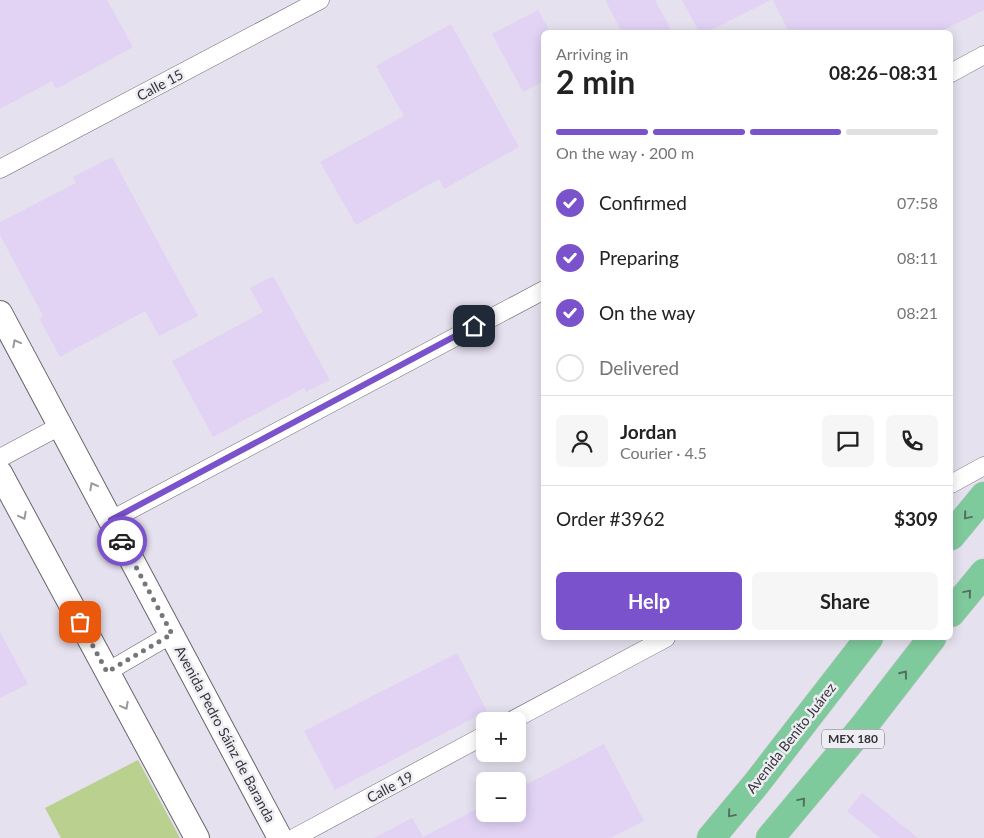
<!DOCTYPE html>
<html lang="en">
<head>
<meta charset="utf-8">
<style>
  :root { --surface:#fff; --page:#f6f6f6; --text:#222; --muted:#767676; --line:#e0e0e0; --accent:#7a52cb }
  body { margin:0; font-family:Lato,sans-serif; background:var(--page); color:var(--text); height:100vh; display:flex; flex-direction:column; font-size:19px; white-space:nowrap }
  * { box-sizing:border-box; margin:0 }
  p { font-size:16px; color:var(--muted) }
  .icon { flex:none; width:28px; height:28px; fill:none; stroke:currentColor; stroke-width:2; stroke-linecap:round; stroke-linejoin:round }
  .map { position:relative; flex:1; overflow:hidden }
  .side { position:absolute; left:541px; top:30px; width:412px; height:610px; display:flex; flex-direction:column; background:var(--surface); border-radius:8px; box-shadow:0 2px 12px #0003 }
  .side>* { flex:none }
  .tools { position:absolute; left:476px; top:712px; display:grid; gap:10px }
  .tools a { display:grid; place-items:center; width:50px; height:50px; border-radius:8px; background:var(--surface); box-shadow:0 2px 12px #0003; font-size:25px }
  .pin { position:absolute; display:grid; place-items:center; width:42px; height:42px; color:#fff; margin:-21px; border-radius:10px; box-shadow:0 2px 8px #0006 }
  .courier { position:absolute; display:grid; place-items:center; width:50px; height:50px; margin:-25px; border:4px solid #7a52cb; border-radius:50%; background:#fff; color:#222; box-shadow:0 1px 6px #0007 }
  .overview em { font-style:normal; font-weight:700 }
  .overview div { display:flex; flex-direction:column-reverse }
  .overview { display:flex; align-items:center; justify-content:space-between; height:85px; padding:0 15px }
  h1 { font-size:32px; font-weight:700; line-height:38px }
  .bar { display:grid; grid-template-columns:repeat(4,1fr); gap:8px 5px; align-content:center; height:60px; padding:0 15px }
  .bar i { height:6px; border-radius:4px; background:var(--line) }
  .bar .current { background:var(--accent) }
  .bar p { grid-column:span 4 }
  .line { display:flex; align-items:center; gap:12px; padding:0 15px; border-top:1px solid var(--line) }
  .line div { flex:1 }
  .round { display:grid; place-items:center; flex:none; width:52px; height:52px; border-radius:8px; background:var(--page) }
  ol { padding:0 15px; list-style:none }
  li { display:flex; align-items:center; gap:15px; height:55px }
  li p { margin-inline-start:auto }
  li .icon { padding:5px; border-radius:50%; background:var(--accent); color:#fff; stroke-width:4 }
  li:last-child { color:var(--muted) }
  li i { width:28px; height:28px; border:2px solid var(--line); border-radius:50% }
  .action { display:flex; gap:10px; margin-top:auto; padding:10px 15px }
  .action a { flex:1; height:58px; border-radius:8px; background:var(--accent); color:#fff; font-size:20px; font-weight:700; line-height:58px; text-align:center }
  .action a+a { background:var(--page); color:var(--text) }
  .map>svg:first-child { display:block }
  .built { fill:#e5e1ef; fill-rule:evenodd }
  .green { fill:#b9d08f }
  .building { fill:#e2d3f5 }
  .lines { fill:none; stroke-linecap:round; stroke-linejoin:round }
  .street-casing { stroke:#67656b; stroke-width:19 }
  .secondary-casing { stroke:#67656b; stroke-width:26 }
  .primary-casing { stroke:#cacacb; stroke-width:29 }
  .street { stroke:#fff; stroke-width:18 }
  .secondary { stroke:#fff; stroke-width:24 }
  .primary { stroke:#7fca9d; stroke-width:28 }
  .oneway { stroke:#9a9a9b }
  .oneway2 { stroke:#537160 }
  .done { stroke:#767579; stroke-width:5; stroke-dasharray:0 9 }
  .route { stroke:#7a52cb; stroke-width:6 }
  .labels { text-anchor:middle; stroke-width:5; stroke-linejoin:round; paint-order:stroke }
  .shield { fill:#efedf4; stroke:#6d6c70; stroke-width:1 }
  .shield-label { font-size:12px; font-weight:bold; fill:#353537 }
  .street-label { font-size:14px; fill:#353537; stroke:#efedf4 }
</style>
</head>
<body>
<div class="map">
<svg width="984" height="838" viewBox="0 0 984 838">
  <rect width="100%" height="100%" fill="#efedf4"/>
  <path class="built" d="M0 0H984V838H0ZM544 32H951V638H544ZM485 721H518V754H485ZM485 781H518V814H485Z"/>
  <path class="green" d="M138 760 180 838H61L45 808Z"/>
  <path class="building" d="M0 0H107L133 47 56 89 52 81 0 109Z
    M605 0H655L672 32H622Z
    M682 0H771L707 32H699Z
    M773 0H984V10L940 32H789Z
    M538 10 550 32H544V81L523 92 492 34Z
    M451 24 519 147 444 189 439 179 356 225 320 162 404 116 376 66Z
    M112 157 198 316 159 336 145 311 60 357 39 318 43 316 0 235V222L76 183 73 177Z
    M273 276 330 380 306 392 304 388 213 437 172 361 263 312 250 288Z
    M0 632 28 684 0 698Z
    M457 653 487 711 335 790 304 731Z
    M604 744 644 821 610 838H374L412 818 423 837 485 805V814H518V789Z
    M862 793 918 838H880L847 811Z"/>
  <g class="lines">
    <g class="street-casing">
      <path id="street" d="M951 73 984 55
        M0 169 320 0
        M0 458 60 426
        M951 484 984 466
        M111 520 544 290
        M107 672 172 634
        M511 721 666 638
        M294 838 485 735"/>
    </g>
    <g class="secondary-casing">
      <path id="secondary" d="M0 313 280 838
        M0 473 197 838"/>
    </g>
    <g class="primary-casing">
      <path id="primary" d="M951 536 984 496
        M951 613 984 573
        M711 838 756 784 869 638
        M770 838 863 727 932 638"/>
    </g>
    <use href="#street" class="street"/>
    <use href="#secondary" class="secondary"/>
    <use href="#primary" class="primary"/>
  </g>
  <defs><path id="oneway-chevron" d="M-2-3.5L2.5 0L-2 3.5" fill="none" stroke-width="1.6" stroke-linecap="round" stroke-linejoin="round" transform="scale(1.25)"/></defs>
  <g class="oneway">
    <use href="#oneway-chevron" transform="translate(16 343) rotate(-118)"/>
    <use href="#oneway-chevron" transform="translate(93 486) rotate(-118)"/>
    <use href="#oneway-chevron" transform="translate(23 516) rotate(62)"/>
    <use href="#oneway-chevron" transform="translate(125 706) rotate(62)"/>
  </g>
  <g class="oneway2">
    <use href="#oneway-chevron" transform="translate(967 516) rotate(130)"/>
    <use href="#oneway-chevron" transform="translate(968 593) rotate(-50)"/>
    <use href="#oneway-chevron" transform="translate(904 674) rotate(-52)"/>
    <use href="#oneway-chevron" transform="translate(802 801) rotate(-50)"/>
    <use href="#oneway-chevron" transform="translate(731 814) rotate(130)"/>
  </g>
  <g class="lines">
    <path class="done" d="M80 622 107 672 172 634 122 541"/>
    <path class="route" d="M122 541 111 520 474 326"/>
  </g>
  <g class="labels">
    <rect class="shield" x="822" y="729.5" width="62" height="19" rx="4"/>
    <g class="shield-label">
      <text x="853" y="743">MEX 180</text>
    </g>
    <g class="street-label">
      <text transform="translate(160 85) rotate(-28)" y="5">Calle 15</text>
      <text transform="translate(225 734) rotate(62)" y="5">Avenida Pedro Sáinz de Baranda</text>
      <text transform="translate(791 738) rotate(-52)" y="5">Avenida Benito Juárez</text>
      <text transform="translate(390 787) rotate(-28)" y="5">Calle 19</text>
    </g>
  </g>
</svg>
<div class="tools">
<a>+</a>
<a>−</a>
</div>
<div class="pin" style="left:80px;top:622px;background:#ea580c"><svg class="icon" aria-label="bag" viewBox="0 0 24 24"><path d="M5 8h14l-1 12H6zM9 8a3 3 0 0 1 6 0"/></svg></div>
<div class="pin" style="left:474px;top:326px;background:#1f2937"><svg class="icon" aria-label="home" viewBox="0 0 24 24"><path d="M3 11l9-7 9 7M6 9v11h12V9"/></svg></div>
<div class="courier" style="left:122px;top:541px"><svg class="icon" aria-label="car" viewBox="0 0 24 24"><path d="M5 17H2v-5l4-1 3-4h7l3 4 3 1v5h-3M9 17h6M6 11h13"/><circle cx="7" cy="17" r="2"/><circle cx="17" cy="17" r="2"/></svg></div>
<section class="side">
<div class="overview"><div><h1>2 min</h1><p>Arriving in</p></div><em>08:26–08:31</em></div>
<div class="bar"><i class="current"></i><i class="current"></i><i class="current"></i><i></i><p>On the way · 200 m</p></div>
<ol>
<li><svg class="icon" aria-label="check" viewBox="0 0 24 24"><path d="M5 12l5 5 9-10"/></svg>Confirmed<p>07:58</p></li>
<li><svg class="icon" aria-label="check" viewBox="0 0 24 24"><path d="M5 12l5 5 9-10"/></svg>Preparing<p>08:11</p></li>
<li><svg class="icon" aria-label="check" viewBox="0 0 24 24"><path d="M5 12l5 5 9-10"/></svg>On the way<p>08:21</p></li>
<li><i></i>Delivered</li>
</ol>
<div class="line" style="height:90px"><a class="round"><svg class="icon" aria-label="person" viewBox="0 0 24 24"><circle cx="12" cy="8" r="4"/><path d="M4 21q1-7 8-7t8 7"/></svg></a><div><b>Jordan</b><p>Courier · 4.5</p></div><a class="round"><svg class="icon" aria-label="chat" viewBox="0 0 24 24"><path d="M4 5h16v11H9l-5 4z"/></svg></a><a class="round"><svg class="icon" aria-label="phone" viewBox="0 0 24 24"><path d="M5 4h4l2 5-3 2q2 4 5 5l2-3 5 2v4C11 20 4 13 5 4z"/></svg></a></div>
<div class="line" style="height:65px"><div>Order #3962</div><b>$309</b></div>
<div class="action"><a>Help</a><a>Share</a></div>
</section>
</div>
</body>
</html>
